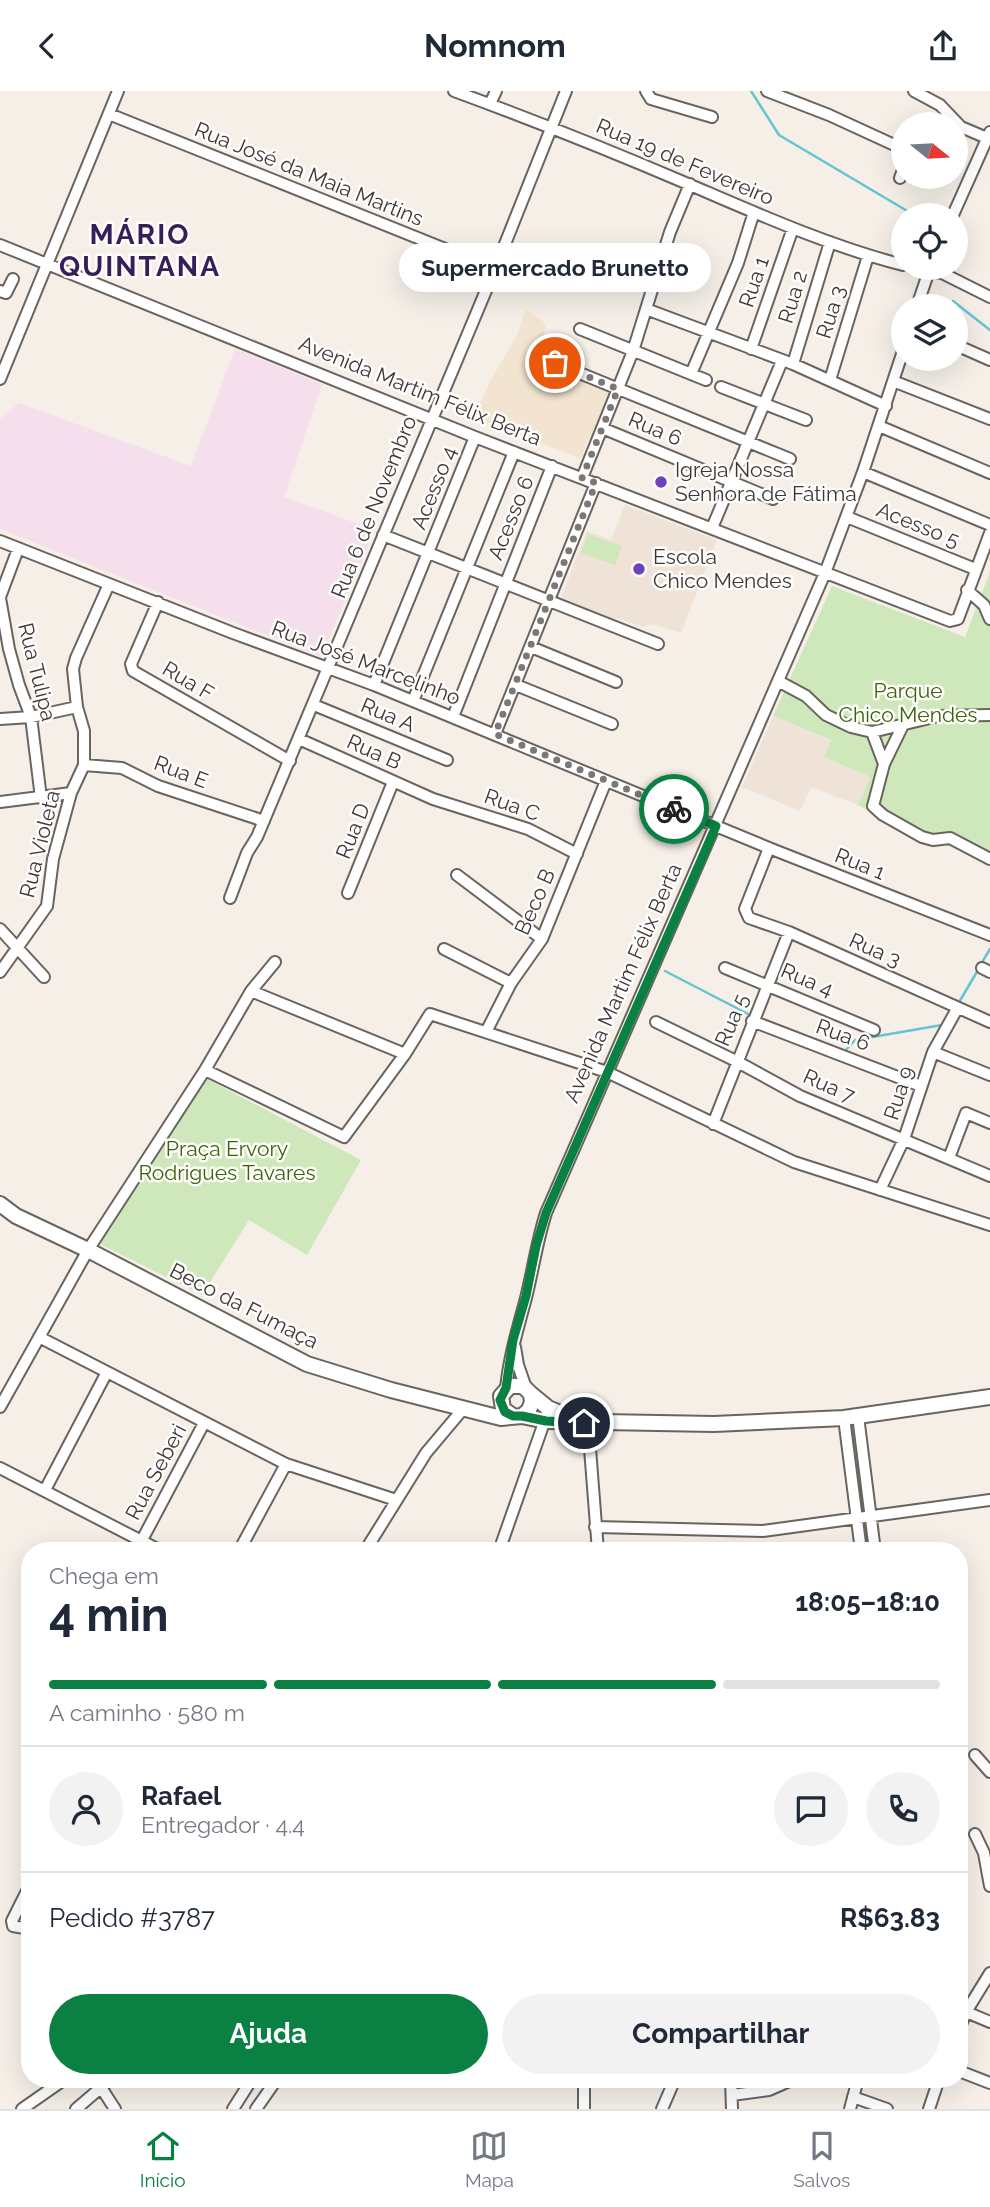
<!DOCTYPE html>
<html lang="pt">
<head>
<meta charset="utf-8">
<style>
  :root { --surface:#fff; --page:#f2f2f3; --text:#1f2937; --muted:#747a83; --line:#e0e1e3; --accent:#0b8043 }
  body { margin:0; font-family:Raleway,sans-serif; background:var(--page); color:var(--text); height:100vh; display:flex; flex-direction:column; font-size:26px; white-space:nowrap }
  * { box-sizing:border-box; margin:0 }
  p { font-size:23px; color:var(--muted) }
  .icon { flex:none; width:38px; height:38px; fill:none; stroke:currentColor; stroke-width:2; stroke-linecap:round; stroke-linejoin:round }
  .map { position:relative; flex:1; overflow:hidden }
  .details { position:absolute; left:21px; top:1451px; width:947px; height:546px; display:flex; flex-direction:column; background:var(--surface); border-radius:28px; box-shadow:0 7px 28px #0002 }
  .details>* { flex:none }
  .needle { width:46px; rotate:108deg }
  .fabs { position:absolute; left:891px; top:21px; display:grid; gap:14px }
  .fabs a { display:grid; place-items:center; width:77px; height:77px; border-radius:50%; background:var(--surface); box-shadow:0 7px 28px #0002; font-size:35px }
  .pin { position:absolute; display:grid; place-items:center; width:60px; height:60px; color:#fff; margin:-30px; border:4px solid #fff; border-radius:50%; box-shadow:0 2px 7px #0007 }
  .courier { position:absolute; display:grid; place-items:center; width:70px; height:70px; margin:-35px; border:5px solid #0b8043; border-radius:50%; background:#fff; color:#222; box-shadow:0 2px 9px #0007 }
  .bubble { position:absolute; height:49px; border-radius:24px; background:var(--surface); box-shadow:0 7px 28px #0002; font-size:23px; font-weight:700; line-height:49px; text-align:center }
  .overview em { font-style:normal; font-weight:700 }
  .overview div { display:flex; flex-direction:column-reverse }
  .overview { display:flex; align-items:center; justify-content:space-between; height:119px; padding:0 28px }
  h1 { font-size:46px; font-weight:700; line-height:52px }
  .bar { display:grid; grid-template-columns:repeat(4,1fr); gap:10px 7px; align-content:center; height:84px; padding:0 28px }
  .bar i { height:9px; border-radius:5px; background:var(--line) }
  .bar .active { background:var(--accent) }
  .bar p { grid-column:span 4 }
  .line { display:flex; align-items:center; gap:18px; padding:0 28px; border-top:2px solid var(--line) }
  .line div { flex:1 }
  .round { display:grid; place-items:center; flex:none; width:74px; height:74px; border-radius:37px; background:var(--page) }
  .cta { display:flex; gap:14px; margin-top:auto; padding:14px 28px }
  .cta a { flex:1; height:80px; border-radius:42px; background:var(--accent); color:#fff; font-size:28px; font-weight:700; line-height:80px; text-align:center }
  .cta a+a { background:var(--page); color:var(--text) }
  header { display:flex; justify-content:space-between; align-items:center; height:91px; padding:0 28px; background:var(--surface); font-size:32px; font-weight:700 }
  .menu { display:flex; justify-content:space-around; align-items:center; height:98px; border-top:2px solid var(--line); background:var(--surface); font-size:19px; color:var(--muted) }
  .menu a { display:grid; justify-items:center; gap:4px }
  .menu .active { color:var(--accent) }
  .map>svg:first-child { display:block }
  .commercial { fill:#f2e4d0 }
  .industrial { fill:#f5dfec }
  .built { fill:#efe2d6 }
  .green { fill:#cee8bb }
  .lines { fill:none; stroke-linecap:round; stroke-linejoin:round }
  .stream { stroke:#64c4d2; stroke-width:2.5 }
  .minor-casing { stroke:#6a645f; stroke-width:14 }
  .major-casing { stroke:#6a645f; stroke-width:18 }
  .minor { stroke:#fff; stroke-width:10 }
  .major { stroke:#fff; stroke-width:14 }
  .done { stroke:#7c7874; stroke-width:7; stroke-dasharray:0 12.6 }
  .route { stroke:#0b8043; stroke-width:9 }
  .poi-dot { fill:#6f42ba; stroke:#fefdfc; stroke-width:2.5 }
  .labels { text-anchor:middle; stroke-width:5; stroke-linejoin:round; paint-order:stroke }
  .street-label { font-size:21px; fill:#3b3836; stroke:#fefdfc }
  .poi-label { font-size:21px; fill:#3b3836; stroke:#fefdfc; text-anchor:start }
  .park-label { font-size:21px; fill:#3b6307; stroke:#fefdfc }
  .district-label { font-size:28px; font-weight:bold; letter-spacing:2px; fill:#341f59; stroke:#fefdfc }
</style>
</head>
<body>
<header><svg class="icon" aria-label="back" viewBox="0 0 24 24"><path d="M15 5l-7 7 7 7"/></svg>Nomnom<svg class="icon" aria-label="share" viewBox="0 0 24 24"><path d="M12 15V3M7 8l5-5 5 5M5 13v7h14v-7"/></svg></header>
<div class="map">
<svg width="990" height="2018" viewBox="0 0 990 2018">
  <rect width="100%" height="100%" fill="#f5efe8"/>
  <path class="commercial" d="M526 218 546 233 542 255 553 261V275L613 299 594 349 589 347 581 368 473 326 492 287 517 244Z"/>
  <path class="industrial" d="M235 258 322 293 284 406 375 439 321 566 0 438V328L19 312 191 375Z"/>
  <path class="built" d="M625 414 717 449 681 542 653 533 643 536 617 527 612 528 561 507 587 440 611 449Z
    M773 625 831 650 824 666 870 686 858 714 811 696 800 720 742 696Z"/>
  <path class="green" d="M588 443 622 455 615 474 581 462Z
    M990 481V772L949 753H931L858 714 870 686 824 666 831 649 773 625 832 495 965 546Z
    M205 987 361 1069 307 1164 249 1129 202 1204 98 1152Z"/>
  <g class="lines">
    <path class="stream" d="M751 0 779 44 914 124
      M953 210 990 239
      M981 873 990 858
      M665 880 750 924
      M958 913 978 879
      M844 961 855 949 942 934"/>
    <g class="minor-casing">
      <path id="minor" d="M454 0C533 29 611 60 688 93 758 123 829 155 903 174
        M646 0 651 8 712 26
        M767 0 829 24 903 58
        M914 0 940 14 961 36 987 47
        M490 13 496 0
        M109 23 495 178
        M900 87 903 79
        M953 124 990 41
        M0 154 475 346 950 530 958 528 990 442
        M912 177 942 182 990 206
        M0 200 6 202 13 188
        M917 215 930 177
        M646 218 793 273 886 315
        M580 238 706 289
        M956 254 990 269
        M751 258 793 137
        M555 272 790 368
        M793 273 830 151
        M691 283 738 172 754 121
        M0 288 118 0
        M830 289 868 165
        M893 290 990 328
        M721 296 806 329
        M879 335 990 382
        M602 337 773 408
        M863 381 990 434
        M582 387 633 260 670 141 690 93
        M847 426 975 478
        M712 437 782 270
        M383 444 658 553
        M0 450 233 542 374 594 769 757 990 844
        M967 499 984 514 990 528
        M0 506 18 458
        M0 507 9 558 19 594 31 626 41 707
        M158 511 131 573 133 580 290 670
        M531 556 616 591
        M778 590 806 605 826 624 851 636 872 641 938 625 990 624
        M374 594 475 346
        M516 594 612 633
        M413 610 514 361
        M314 614 447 669
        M453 626 552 375
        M0 628 31 626 77 616
        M903 634 884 673 873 715 883 724 922 746 933 749 950 747 990 768
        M872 641 884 673
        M495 643 596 392
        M299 648 433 708 528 738 577 763
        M84 674 122 677 158 695 264 730
        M0 711 71 702
        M769 757 745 818 749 827 789 841 990 931
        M457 784 542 848
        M348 802 393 691
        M230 807 247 762 257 746 495 178 566 0
        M0 838 44 886
        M444 858 511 892
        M725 877 874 939
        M982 877 990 881
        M0 881 47 815 53 768 71 702 84 674V640L77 616 73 578 76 567 109 493
        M251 900 405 963
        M752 930 921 995
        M656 931 736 970 800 1005 990 1085
        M486 941 511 892 542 848 606 690
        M933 961 990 984
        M205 979 344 1046 405 963 430 923 607 981 794 1071 990 1134
        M713 1033 789 841
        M949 1067 966 1022 990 1032
        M880 1099 904 1048 933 961 957 918
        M39 1246 286 1373 396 1409
        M515 1256 518 1274 526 1297
        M506 1298C509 1266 518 1237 526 1207 533 1179 537 1150 546 1122L825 482 863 381 903 260
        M0 1316 88 1159 205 979 251 900 275 871
        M858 1325 875 1460
        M844 1327 861 1460
        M588 1332 598 1460
        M0 1377 161 1460
        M45 1399 107 1281
        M595 1436 763 1440 990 1409
        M142 1449 204 1332
        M239 1460 286 1373
        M365 1460 426 1362 463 1318
        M499 1460 547 1323
        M975 1664 990 1681
        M975 1743 984 1762 990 1795
        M30 1794 12 1830 13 1835 30 1838
        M959 1918 990 1931
        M959 1938 966 1921 990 1882
        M959 1980 990 1992
        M731 1988 732 2018
        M102 1998 115 2018
        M732 2004 769 1999 794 1988
        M853 2006 887 2018
        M22 2018 65 1988
        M76 2018 111 1988
        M233 2018 252 1988
        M256 2018 277 1988
        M584 2018V1988
        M662 2018 675 1988
        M850 2018 858 1988
        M929 2018 939 1988"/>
    </g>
    <g class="major-casing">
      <path id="major" d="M0 1113 16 1125 88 1159 307 1273 391 1299 501 1327 522 1325 529 1319 532 1311 531 1303 523 1295H510L501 1305 503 1318 513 1325
        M531 1303 548 1317 575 1328
        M522 1325 546 1330 714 1333 844 1327 990 1306"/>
    </g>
    <use href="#minor" class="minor"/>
    <use href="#major" class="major"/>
  </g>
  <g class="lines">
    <path class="done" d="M555 272 618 298 582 387 596 392 495 643 674 718"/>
    <path class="route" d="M584 1332 546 1330 522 1325H513L505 1321 500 1309 506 1297 513 1249 526 1205 536 1155 546 1122 716 735 674 718"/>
  </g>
  <g class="poi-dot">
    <circle cx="661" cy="391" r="7"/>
    <circle cx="639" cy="478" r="7"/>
  </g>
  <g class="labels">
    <g class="street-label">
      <text transform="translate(685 71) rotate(23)" y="7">Rua 19 de Fevereiro</text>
      <text transform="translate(309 83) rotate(22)" y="7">Rua José da Maia Martins</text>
      <text transform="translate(754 191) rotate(-71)" y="7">Rua 1</text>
      <text transform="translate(793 206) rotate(-73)" y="7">Rua 2</text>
      <text transform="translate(831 221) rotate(-73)" y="7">Rua 3</text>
      <text transform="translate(420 300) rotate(22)" y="7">Avenida Martim Félix Berta</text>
      <text transform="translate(655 338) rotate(23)" y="7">Rua 6</text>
      <text transform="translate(434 397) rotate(-68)" y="7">Acesso 4</text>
      <text transform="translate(374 416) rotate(-68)" y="7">Rua 6 de Novembro</text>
      <text transform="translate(511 427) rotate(-68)" y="7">Acesso 6</text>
      <text transform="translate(918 434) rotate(22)" y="7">Acesso 5</text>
      <text transform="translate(366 572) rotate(21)" y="7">Rua José Marcelinho</text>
      <text transform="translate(37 581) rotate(76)" y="7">Rua Tulipa</text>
      <text transform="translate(188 590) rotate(31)" y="7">Rua F</text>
      <text transform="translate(388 624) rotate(23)" y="7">Rua A</text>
      <text transform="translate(374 661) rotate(24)" y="7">Rua B</text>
      <text transform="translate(181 681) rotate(21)" y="7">Rua E</text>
      <text transform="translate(512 714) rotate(20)" y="7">Rua C</text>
      <text transform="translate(353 740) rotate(-68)" y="7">Rua D</text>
      <text transform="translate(40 753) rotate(-76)" y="7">Rua Violeta</text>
      <text transform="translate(860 773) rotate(22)" y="7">Rua 1</text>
      <text transform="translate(535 811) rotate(-66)" y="7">Beco B</text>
      <text transform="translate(875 859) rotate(24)" y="7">Rua 3</text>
      <text transform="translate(807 889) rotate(23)" y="7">Rua 4</text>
      <text transform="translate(623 892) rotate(-66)" y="7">Avenida Martim Félix Berta</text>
      <text transform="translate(732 929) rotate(-67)" y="7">Rua 5</text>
      <text transform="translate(843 944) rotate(20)" y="7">Rua 6</text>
      <text transform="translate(829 995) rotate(24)" y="7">Rua 7</text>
      <text transform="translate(899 1002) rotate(-72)" y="7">Rua 9</text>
      <text transform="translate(244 1215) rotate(27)" y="7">Beco da Fumaça</text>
      <text transform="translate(156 1381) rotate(-62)" y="7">Rua Seberi</text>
    </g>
    <g class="poi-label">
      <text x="675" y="386">Igreja Nossa<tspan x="675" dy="24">Senhora de Fátima</tspan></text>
      <text x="653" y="473">Escola<tspan x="653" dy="24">Chico Mendes</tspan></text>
    </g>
    <g class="park-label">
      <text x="908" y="607">Parque<tspan x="908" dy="24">Chico Mendes</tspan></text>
      <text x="227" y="1065">Praça Ervory<tspan x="227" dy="24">Rodrigues Tavares</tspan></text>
    </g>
    <g class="district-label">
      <text x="140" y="153">MÁRIO<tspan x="140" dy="32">QUINTANA</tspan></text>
    </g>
  </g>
</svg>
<div class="fabs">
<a><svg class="needle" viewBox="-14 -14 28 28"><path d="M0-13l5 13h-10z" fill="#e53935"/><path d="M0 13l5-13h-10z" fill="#747a83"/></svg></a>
<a><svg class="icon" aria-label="locate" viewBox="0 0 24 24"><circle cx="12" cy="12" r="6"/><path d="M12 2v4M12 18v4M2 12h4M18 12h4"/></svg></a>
<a><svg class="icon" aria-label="layers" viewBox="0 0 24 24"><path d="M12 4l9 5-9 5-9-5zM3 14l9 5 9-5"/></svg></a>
</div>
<div class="pin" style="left:555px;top:272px;background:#ea580c"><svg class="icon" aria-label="bag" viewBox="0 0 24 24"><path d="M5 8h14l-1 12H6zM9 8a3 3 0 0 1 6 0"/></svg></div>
<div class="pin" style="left:584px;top:1332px;background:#1f2937"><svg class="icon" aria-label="home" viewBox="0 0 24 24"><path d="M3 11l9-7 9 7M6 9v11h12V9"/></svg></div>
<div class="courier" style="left:674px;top:718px"><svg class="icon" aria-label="bike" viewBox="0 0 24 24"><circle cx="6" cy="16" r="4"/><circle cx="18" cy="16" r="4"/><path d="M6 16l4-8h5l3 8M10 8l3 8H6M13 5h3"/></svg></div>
<div class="bubble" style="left:399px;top:152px;width:312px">Supermercado Brunetto</div>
<section class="details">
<div class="overview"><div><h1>4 min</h1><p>Chega em</p></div><em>18:05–18:10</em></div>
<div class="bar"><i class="active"></i><i class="active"></i><i class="active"></i><i></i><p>A caminho · 580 m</p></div>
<div class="line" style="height:126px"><a class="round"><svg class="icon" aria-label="person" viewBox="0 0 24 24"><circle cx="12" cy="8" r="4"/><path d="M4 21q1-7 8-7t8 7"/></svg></a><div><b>Rafael</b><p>Entregador · 4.4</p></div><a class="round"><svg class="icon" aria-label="chat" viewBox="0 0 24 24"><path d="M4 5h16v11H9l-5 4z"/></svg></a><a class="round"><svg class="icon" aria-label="phone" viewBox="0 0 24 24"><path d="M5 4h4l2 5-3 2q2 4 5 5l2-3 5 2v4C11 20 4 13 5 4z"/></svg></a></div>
<div class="line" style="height:91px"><div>Pedido #3787</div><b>R$63.83</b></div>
<div class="cta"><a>Ajuda</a><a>Compartilhar</a></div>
</section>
</div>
<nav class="menu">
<a class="active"><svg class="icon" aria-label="home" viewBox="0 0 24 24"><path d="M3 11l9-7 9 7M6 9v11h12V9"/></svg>Início</a>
<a><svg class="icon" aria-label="map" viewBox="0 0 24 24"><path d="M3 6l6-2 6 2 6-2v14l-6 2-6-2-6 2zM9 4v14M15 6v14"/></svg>Mapa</a>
<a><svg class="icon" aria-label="saved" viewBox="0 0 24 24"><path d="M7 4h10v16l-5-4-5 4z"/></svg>Salvos</a>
</nav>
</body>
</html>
